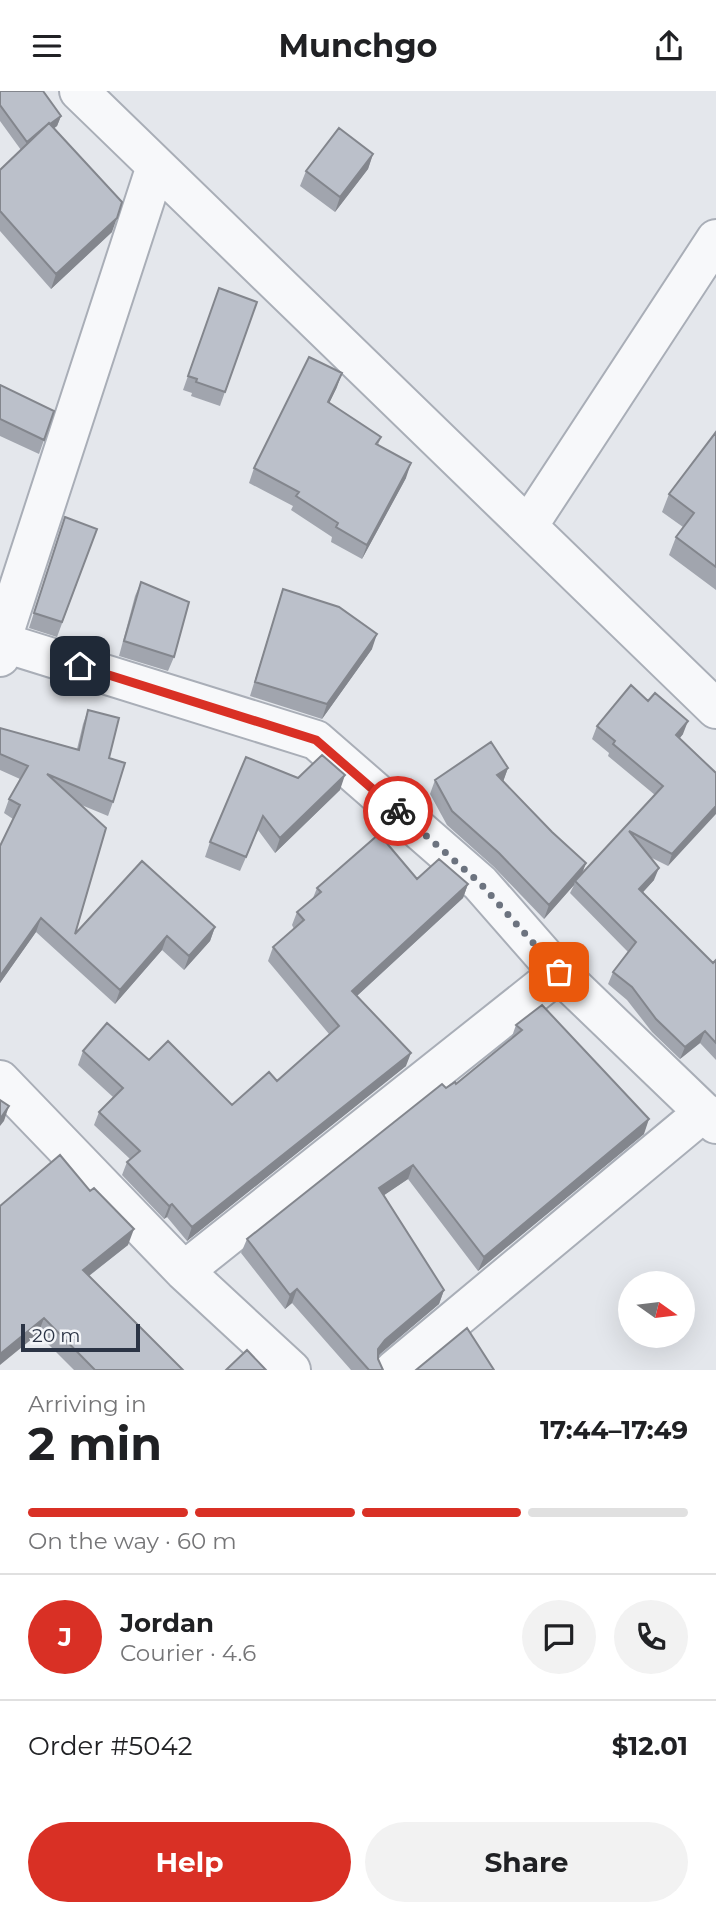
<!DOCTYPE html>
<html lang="en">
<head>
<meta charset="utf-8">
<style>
  :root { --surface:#fff; --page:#f2f2f2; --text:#202124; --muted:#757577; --line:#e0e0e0; --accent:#d93025 }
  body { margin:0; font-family:Montserrat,sans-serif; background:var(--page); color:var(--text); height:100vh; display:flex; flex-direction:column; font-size:26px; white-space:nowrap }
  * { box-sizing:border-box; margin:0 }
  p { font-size:23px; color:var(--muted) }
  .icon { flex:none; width:38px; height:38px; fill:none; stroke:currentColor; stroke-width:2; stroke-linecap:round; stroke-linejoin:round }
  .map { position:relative; height:1279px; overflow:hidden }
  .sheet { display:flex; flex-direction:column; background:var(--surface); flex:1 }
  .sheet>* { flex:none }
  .needle { width:46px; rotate:104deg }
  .fabs { position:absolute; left:618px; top:1180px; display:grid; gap:14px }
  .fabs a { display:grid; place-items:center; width:77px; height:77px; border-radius:50%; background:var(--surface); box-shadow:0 7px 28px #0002; font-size:35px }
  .scale { position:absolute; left:21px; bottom:18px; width:119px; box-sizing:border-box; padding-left:7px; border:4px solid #2b3445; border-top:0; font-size:19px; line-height:24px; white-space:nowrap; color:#2b3445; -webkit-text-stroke:5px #f4f6f9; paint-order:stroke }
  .pin { position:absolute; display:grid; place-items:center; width:60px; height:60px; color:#fff; margin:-30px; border-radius:14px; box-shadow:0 4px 10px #0006 }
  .courier { position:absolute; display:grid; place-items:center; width:70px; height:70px; margin:-35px; border:5px solid #d93025; border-radius:50%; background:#fff; color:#222; box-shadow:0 2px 9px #0007 }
  .head em { font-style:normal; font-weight:700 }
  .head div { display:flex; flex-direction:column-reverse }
  .head { display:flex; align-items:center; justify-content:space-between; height:119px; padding:0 28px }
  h1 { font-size:46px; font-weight:700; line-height:52px }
  .bar { display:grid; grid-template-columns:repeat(4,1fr); gap:10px 7px; align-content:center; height:84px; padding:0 28px }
  .bar i { height:9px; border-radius:5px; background:var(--line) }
  .bar .on { background:var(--accent) }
  .bar p { grid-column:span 4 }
  .line { display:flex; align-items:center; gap:18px; padding:0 28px; border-top:2px solid var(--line) }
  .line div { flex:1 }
  .round { display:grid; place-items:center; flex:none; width:74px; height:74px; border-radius:37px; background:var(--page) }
  .cta { display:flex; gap:14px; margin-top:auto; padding:14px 28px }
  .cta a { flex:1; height:80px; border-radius:42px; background:var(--accent); color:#fff; font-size:28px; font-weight:700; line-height:80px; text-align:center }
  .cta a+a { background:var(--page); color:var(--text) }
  header { display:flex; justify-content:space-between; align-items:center; height:91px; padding:0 28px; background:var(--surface); font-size:32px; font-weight:700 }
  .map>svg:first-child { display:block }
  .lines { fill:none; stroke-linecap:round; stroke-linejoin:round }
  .minor-casing { stroke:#a9aeb7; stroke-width:42 }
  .minor { stroke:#f7f8fa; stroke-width:38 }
  .wall { fill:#a1a5ae }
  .shaded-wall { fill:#83868d }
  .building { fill:#bbc0ca; stroke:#83868d; stroke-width:2 }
  .done { stroke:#6c737f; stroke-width:7; stroke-dasharray:0 12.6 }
  .route { stroke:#d93025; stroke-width:9 }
</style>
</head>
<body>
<header><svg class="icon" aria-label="menu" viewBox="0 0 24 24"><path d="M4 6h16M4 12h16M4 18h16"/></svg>Munchgo<svg class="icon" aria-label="share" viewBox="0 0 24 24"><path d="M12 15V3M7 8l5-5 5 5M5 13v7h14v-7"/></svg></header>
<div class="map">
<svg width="716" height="1279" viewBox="0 0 716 1279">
  <rect width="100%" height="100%" fill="#e4e7ec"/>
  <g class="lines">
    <g class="minor-casing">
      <path id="minor" d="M79 0 716 618
        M528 435 716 148
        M1 551 316 649 480 792 559 882 716 1033
        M0 566 1 551 156 75
        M0 989 184 1180 291 1279
        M184 1180 559 882
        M394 1279 704 1021"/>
    </g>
    <use href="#minor" class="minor"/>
  </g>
  <path class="wall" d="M0 0 61 25 57 35 54 37 112 141 51 198 0 140V79L21 59 0 30Z
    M373 63 368 78 335 121 300 95 306 80Z
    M219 197 257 211 220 315 191 305 192 302 183 299Z
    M0 294 44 349 39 363 0 345Z
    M337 296 329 312 381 346 378 354 406 387 362 468 331 451 332 446 291 419 293 415 249 392 254 377Z
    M716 341V499L669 464 676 446 683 436 662 421 669 403Z
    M65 426 97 438 57 546 29 537Z
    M141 491 174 566 168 580 119 565 135 505Z
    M283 498 372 558 322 628 250 605Z
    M88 619 109 667 113 711 108 725 79 713 75 843 215 836 210 850 184 879 162 859 115 913 36 841 0 892V755L13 728 4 722 9 708 20 688 0 679V637L77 658 83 633Z
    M597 635 683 643 679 648 716 682 668 775 650 766 654 789 643 801 713 872 716 869V969L700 952 680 968 652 941 627 909 608 893 613 881 628 861 570 802 574 794 544 828 494 776 447 734 430 703 435 689 508 677 503 690 552 741 586 772 582 782 655 704 608 665 609 662 592 648Z
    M298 687 340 699 275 762 258 739 240 780 205 766 210 751Z
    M417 788 468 793 463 807 357 905 406 975 187 1150 167 1126 164 1128 122 1084 127 1071 130 1068 94 1034 99 1021 113 1006 78 974 83 960 149 969 232 1014 277 990 329 943 268 870 273 856 294 838 292 834 297 821 313 807 317 797Z
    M516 934 644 1043 478 1180 408 1088 384 1104 444 1199 439 1213 380 1263 378 1268 383 1279H351L292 1212 285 1218 241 1162 247 1148 446 997 456 993 511 948Z
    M0 1115 128 1154 89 1185 183 1279H74L38 1243Z"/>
  <path class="shaded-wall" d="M61 25 57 35 23 61 27 51Z
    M373 63 368 78 335 121 340 106Z
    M117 127 112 141 51 198 56 183Z
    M342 282 337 296 323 325 328 311Z
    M411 372 406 387 362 468 367 454Z
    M377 543 372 558 322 628 327 613Z
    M688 630 683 643 672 657 676 644Z
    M508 677 503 691 497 684Z
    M345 684 340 699 275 762 280 747Z
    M716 715V723L668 775 672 763Z
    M586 772 581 785 575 790 574 794 544 828 549 814Z
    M659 777 654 789 635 810 639 798Z
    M468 793 463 807 347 914 352 900Z
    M41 827 36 841 0 892V885Z
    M215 836 210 850 184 879 189 865Z
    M167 845 162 859 115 913 120 899Z
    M705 940 700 952 680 968 685 956Z
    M411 962 406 975 187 1150 192 1136Z
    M9 1015 4 1030 0 1035V1028Z
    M649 1028 644 1043 478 1180 484 1166Z
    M413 1074 408 1088 374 1111 379 1097Z
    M172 1113 167 1126 164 1128 169 1115Z
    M134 1138 128 1154 77 1194 83 1179Z
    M297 1198 292 1212 285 1218 290 1204Z
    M444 1199 439 1213 380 1263 373 1272 378 1258 385 1249Z
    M44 1227 38 1243 0 1274V1263Z"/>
  <path class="building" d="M0 0H43L61 25 50 33 49 32 27 51 0 14Z
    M49 32 122 111 117 127 56 183 0 120V79Z
    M339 37 373 63 340 106 306 80Z
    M219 197 257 211 225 301 196 291 197 288 188 285Z
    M309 266 342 282 328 311 381 346 376 353 411 372 367 454 336 436 338 432 296 405 299 401 254 377Z
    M0 294 54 320 44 349 0 328Z
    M716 341V476L676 446 694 422 669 403Z
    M65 426 97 438 62 531 34 522Z
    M141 491 189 511 174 566 124 550Z
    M283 498 339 516 377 543 327 613 255 591Z
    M631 594 648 610 655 602 688 630 676 644 716 682V715L672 763 629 740 659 777 639 798 713 872 716 869V952L705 940 685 956 656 928 632 896 613 881 636 851 575 790 663 695 613 653 615 650 597 635Z
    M88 619 119 627 109 667 125 672 113 711 47 683 106 737 75 843 142 770 215 836 189 865 167 845 120 899 41 827 0 885V755L20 714 9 708 28 675 0 663V637L79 659Z
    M491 651 508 677 497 684 552 741 586 772 549 814 499 762 452 720 435 689Z
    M322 664 345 684 280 747 263 725 246 766 210 751 246 666 298 687Z
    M379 743 417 788 439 768 468 793 352 900 411 962 192 1136 172 1113 169 1115 127 1071 140 1060 99 1021 123 997 83 960 107 932 149 969 168 950 232 1014 269 981 277 990 339 935 273 856 304 829 297 821 321 801 317 797Z
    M542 914 649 1028 484 1166 413 1074 379 1097 444 1199 385 1249 378 1258V1268L383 1279H369L297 1198 290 1204 247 1148 442 993 446 997 455 991 456 993 522 939 516 934Z
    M0 1009 9 1015 0 1028Z
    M60 1064 90 1100 94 1097 134 1138 83 1179 183 1279H95L44 1227 0 1263V1115Z
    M467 1237 494 1279H416Z
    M247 1259 266 1279H226Z"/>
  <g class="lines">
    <path class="done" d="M398 720 480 792 559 881"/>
    <path class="route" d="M80 575 316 649 398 720"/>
  </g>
</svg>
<div class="fabs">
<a><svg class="needle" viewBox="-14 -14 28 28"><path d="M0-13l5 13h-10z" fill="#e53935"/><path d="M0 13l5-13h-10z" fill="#757577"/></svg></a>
</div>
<div class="scale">20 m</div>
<div class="pin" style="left:559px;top:881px;background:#ea580c"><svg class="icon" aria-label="bag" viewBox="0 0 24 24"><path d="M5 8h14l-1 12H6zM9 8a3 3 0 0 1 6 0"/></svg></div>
<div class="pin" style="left:80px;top:575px;background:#1f2937"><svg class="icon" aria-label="home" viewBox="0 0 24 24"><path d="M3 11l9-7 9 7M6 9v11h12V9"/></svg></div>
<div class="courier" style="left:398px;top:720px"><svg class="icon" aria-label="bike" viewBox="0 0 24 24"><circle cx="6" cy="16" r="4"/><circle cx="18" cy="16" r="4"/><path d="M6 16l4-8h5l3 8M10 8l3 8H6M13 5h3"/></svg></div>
</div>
<section class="sheet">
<div class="head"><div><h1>2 min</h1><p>Arriving in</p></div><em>17:44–17:49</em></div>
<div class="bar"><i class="on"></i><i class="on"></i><i class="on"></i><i></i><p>On the way · 60 m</p></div>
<div class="line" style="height:126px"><b class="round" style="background:var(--accent);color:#fff">J</b><div><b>Jordan</b><p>Courier · 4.6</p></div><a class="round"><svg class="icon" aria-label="chat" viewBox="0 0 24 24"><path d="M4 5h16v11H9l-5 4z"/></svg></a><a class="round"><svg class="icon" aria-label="phone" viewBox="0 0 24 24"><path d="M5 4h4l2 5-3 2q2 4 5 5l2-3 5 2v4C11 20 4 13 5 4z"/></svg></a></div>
<div class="line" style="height:91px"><div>Order #5042</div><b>$12.01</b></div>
<div class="cta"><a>Help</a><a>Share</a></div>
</section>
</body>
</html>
